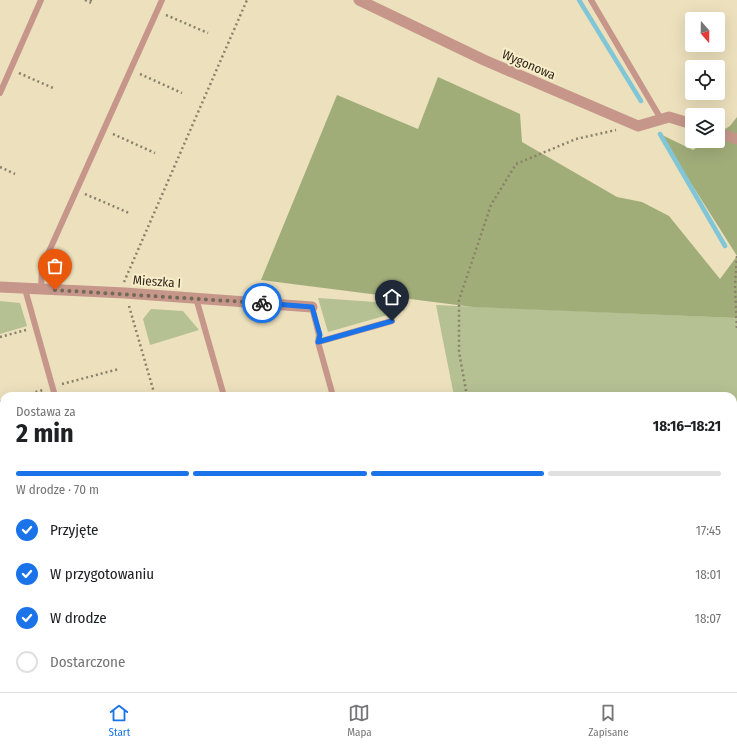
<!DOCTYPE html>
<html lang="pl">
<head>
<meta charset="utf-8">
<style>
  :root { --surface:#fff; --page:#f6f6f6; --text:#202124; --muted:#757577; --line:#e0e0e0; --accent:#1a73e8 }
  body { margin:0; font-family:"Fira Sans Condensed",sans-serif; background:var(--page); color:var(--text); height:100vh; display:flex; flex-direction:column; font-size:15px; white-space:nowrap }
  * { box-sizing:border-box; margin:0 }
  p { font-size:13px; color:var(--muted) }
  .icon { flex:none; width:22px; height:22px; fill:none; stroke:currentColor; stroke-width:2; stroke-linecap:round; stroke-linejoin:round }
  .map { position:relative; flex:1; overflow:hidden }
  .details { position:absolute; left:0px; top:392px; width:737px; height:300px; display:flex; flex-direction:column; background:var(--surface); border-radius:12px 12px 0 0; box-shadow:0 4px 16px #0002 }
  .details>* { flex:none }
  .needle { width:26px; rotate:160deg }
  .buttons { position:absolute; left:685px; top:12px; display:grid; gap:8px }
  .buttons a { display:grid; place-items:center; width:40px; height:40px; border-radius:4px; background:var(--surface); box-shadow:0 4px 16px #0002; font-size:20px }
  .pin { position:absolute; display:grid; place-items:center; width:34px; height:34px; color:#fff; margin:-41px -17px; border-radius:50% 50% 50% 0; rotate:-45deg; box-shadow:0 0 4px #0007 }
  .pin .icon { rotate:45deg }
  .courier { position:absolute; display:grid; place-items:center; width:40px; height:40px; margin:-20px; border:3px solid #1a73e8; border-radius:50%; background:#fff; color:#222; box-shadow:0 1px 5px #0007 }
  .overview em { font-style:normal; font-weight:700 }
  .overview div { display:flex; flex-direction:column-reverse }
  .overview { display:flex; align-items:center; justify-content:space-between; height:68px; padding:0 16px }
  h1 { font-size:26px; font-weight:700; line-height:30px }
  .bar { display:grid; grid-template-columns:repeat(4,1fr); gap:6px 4px; align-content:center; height:48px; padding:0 16px }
  .bar i { height:5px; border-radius:3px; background:var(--line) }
  .bar .current { background:var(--accent) }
  .bar p { grid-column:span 4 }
  ol { padding:0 16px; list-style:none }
  li { display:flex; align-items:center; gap:12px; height:44px }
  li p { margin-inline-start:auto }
  li .icon { padding:4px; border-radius:50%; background:var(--accent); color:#fff; stroke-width:4 }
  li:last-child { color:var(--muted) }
  li i { width:22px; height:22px; border:2px solid var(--line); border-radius:50% }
  .menu { display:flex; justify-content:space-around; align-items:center; height:56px; border-top:1px solid var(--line); background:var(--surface); font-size:11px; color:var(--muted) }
  .menu a { display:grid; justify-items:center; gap:2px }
  .menu .current { color:var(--accent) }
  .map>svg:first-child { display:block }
  .green { fill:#b5c093 }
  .forest { fill:#a0ad79 }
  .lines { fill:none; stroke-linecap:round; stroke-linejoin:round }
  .stream { stroke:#81c6d7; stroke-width:4.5 }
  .path { stroke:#89816a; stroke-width:2.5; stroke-dasharray:2 3; stroke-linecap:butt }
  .service { stroke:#c6968a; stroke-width:6 }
  .minor { stroke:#c6968a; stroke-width:11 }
  .done { stroke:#726a56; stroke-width:4; stroke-dasharray:0 7.2 }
  .route { stroke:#1a73e8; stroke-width:5 }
  .labels { text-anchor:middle; stroke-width:4; stroke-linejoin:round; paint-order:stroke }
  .street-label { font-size:13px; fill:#302b1e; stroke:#f9edca }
</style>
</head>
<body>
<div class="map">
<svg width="737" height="692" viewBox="0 0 737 692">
  <rect width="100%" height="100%" fill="#ece0bd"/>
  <path class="green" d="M318 298 403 304 405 310 328 332Z
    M0 301 20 303 27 326 0 334Z
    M436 305 737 318V692H533L531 688H733V396H454Z
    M151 309 183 311 199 330 150 345 143 319Z"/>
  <path class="forest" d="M438 77 520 114 522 142 617 197 642 202 669 216 720 279 737 256 660 134 693 150 706 141H718V133L730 126 737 117V318L473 307 261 280 337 95 418 129Z"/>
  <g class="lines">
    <path class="stream" d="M579 0 641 101
      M660 134 725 246"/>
    <path class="path" d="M85 0 91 3
      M90 0 92 1
      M166 15 208 33
      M19 73 53 88
      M140 74 182 93
      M113 134 155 153
      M0 167 15 174
      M85 194 129 213
      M737 256 735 285 737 331
      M124 282 247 0
      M129 306 155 396
      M0 337 26 330
      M62 384 119 369
      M21 396 43 390
      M467 396 459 352V300L491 205 516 164 576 139 616 130
      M0 402 4 401
      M0 598 4 597
      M28 688 29 692
      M157 688 158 692
      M223 688 224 692
      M236 688 237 692
      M525 688 526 692"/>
    <path class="service" d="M591 0 661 119
      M0 93 41 0
      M25 289 55 396
      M41 289 42 267 162 0
      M196 298 224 396
      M312 307 319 335 318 342 333 396
      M318 342 392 321
      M308 688 309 692
      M417 688 418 692
      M83 692 97 688"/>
    <path class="minor" d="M359 0 484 60 638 126 669 117 692 124
      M718 133 737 139
      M0 287 125 293 312 307"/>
  </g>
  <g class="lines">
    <path class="done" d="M55 290 262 303"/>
    <path class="route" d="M262 303 312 307 320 335 318 342 392 321"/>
  </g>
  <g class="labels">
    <g class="street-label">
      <text transform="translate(529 64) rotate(23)" y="5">Wygonowa</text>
      <text transform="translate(157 281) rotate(4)" y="5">Mieszka I</text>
    </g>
  </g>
</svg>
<div class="buttons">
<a><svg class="needle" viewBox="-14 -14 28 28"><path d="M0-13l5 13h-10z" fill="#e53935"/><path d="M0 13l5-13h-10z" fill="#757577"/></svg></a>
<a><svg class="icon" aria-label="locate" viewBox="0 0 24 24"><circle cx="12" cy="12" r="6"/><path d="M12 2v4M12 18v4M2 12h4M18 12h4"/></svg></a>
<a><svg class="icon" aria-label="layers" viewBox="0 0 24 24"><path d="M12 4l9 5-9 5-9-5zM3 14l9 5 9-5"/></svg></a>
</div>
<div class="pin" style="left:55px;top:290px;background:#ea580c"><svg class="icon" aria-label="bag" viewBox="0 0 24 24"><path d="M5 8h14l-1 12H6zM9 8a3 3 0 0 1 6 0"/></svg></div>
<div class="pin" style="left:392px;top:321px;background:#1f2937"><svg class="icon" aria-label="home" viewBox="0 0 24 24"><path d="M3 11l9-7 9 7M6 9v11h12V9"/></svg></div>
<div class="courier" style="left:262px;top:303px"><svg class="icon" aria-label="bike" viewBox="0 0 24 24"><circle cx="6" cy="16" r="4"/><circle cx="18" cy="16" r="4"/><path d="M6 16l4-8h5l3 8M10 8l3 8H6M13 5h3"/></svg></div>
<section class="details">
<div class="overview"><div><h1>2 min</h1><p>Dostawa za</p></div><em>18:16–18:21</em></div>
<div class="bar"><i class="current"></i><i class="current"></i><i class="current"></i><i></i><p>W drodze · 70 m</p></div>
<ol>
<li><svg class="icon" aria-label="check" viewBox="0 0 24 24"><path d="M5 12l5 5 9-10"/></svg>Przyjęte<p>17:45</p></li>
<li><svg class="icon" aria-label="check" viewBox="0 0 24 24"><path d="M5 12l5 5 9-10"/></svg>W przygotowaniu<p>18:01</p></li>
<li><svg class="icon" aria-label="check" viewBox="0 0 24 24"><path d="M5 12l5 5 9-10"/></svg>W drodze<p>18:07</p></li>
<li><i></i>Dostarczone</li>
</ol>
</section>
</div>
<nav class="menu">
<a class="current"><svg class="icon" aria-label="home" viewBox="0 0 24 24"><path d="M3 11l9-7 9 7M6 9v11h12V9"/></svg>Start</a>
<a><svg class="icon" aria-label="map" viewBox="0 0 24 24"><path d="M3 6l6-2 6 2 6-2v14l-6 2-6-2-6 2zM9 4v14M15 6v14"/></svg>Mapa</a>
<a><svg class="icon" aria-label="saved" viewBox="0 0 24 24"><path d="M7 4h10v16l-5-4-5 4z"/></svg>Zapisane</a>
</nav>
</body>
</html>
